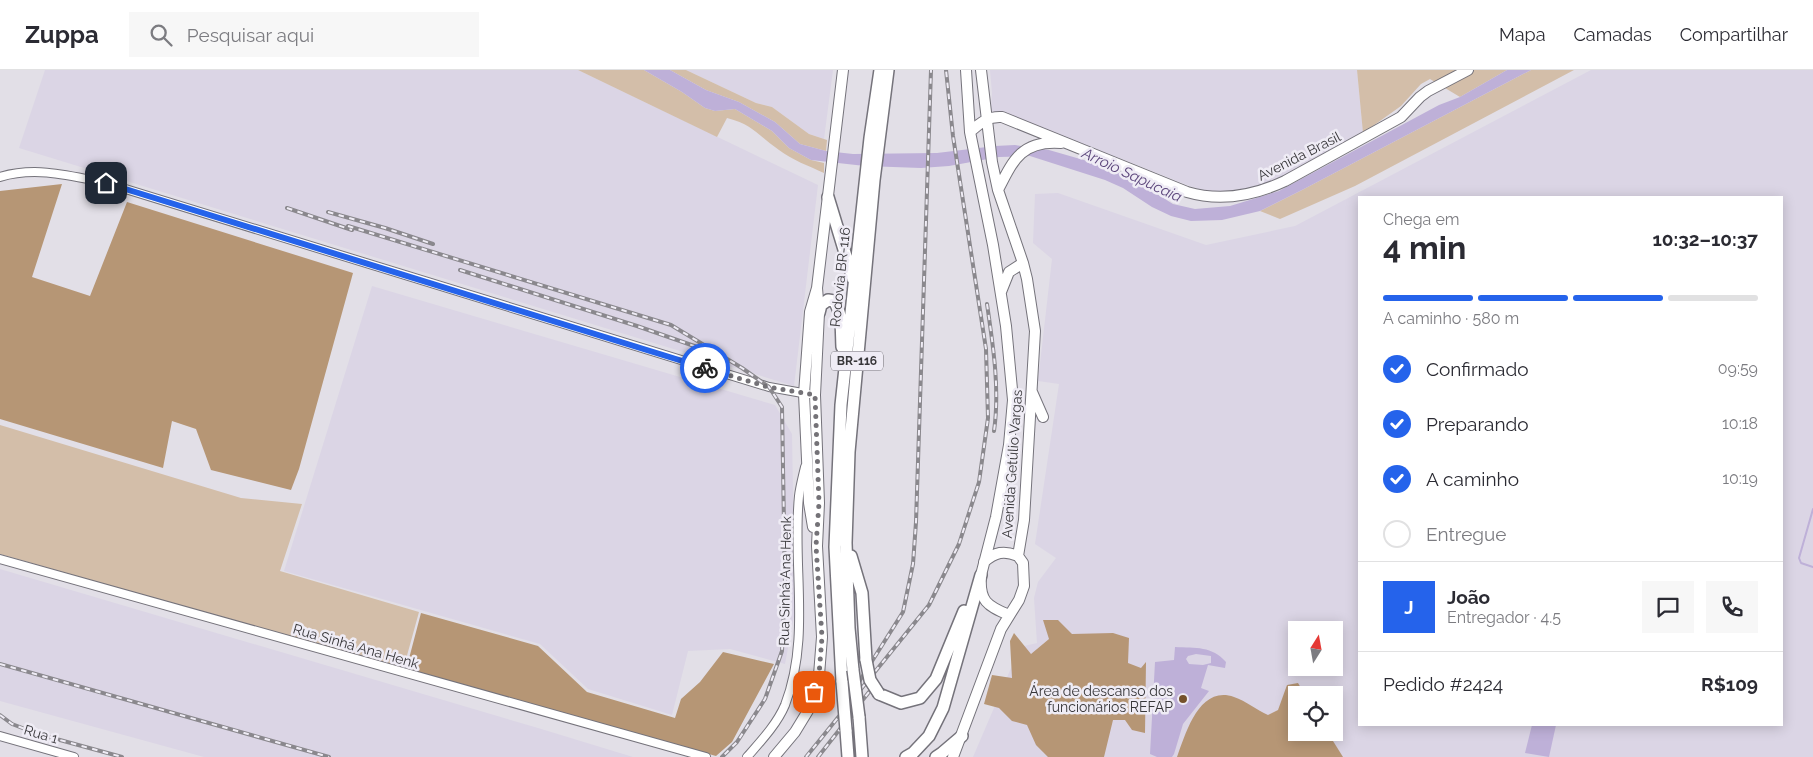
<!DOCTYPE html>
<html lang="pt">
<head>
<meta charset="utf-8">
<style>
  :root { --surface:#fff; --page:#f7f7f7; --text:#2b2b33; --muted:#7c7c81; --line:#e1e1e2; --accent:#2563eb }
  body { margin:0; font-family:Raleway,sans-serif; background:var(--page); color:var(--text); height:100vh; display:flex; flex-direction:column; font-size:19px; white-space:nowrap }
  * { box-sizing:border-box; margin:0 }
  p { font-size:16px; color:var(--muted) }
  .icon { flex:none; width:28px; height:28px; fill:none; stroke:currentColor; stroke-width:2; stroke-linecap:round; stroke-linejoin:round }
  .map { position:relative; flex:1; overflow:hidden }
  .panel { position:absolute; left:1358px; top:126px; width:425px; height:530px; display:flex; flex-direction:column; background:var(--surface); border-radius:0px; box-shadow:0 2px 12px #0003 }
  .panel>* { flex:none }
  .needle { width:32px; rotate:11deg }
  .tools { position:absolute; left:1288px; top:551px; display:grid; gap:10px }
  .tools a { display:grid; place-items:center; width:55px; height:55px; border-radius:0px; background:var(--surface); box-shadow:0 2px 12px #0003; font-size:25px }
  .pin { position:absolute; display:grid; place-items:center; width:42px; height:42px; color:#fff; margin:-21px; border-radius:10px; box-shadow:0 2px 8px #0006 }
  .courier { position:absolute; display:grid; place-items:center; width:50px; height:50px; margin:-25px; border:4px solid #2563eb; border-radius:50%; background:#fff; color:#222; box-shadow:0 1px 6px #0007 }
  .headline em { font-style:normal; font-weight:700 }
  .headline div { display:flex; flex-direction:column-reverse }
  .headline { display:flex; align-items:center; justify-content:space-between; height:85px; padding:0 25px }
  h1 { font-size:32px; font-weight:700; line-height:38px }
  .bar { display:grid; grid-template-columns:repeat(4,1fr); gap:8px 5px; align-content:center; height:60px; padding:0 25px }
  .bar i { height:6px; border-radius:4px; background:var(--line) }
  .bar .on { background:var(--accent) }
  .bar p { grid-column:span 4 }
  .line { display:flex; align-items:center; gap:12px; padding:0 25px; border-top:1px solid var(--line) }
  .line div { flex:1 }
  .round { display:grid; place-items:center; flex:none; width:52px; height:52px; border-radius:0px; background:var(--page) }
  ol { padding:0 25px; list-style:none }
  li { display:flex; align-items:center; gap:15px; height:55px }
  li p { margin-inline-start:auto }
  li .icon { padding:5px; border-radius:50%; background:var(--accent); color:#fff; stroke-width:4 }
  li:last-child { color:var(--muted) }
  li i { width:28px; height:28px; border:2px solid var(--line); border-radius:50% }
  header { display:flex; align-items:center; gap:30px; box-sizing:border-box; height:70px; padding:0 25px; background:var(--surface); border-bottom:1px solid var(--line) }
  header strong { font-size:24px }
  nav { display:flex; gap:28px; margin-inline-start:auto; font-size:18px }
  .search { width:350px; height:45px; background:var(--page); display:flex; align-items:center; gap:12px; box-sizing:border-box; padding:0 18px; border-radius:0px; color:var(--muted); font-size:19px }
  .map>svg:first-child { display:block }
  .built { fill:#dbd5e5; fill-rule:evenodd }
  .green { fill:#d3bea9 }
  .forest { fill:#b69675 }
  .water { fill:#beb0d8; fill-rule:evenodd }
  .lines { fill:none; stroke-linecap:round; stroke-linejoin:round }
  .stream { stroke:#beb0d8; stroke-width:2 }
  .minor-casing { stroke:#75737b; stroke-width:10 }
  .major-casing { stroke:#75737b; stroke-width:12 }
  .highway-casing { stroke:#75737b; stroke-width:14 }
  .minor { stroke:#fff; stroke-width:8 }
  .major { stroke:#fff; stroke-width:10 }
  .highway { stroke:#fff; stroke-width:11 }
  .rail-casing { stroke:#8a888d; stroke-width:4 }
  .rail { stroke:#efecf5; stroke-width:2; stroke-dasharray:5.5; stroke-linecap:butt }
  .highway-bridge-casing { stroke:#75737b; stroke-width:14; stroke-linecap:butt }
  .highway-bridge { stroke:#fff; stroke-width:11 }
  .done { stroke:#747277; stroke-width:5; stroke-dasharray:0 9 }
  .route { stroke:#2563eb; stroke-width:6 }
  .poi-dot { fill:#75512b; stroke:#efecf5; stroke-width:2 }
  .labels { text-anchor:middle; stroke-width:5; stroke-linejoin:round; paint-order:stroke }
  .shield { fill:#efecf5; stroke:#6f6d72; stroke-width:1 }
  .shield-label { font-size:12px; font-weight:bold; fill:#38373a }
  .street-label { font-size:14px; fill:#38373a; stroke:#efecf5 }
  .poi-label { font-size:14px; fill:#38373a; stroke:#efecf5; text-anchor:end }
  .water-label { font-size:15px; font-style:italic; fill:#5c467c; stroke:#efecf5 }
</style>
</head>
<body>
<header>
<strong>Zuppa</strong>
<div class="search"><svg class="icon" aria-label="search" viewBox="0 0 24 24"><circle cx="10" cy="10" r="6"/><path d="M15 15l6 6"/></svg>Pesquisar aqui</div>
<nav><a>Mapa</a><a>Camadas</a><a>Compartilhar</a></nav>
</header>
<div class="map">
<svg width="1813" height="687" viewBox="0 0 1813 687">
  <rect width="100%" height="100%" fill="#e2dfe7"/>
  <path class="built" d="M45 0H578L818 115 794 316 19 78Z
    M686 0H833L824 69 809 64 772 37 756 33Z
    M990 0H1357L1363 63 1292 102 1265 115 1242 122H1208L1187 115 1044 58 993 42 991 39 992 23Z
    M1591 0H1813V687H973L1020 577 1037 573 1034 528 1038 512 1056 488 1035 474 1059 314 1038 311 1052 189 1033 173 1035 124 1058 123 1206 175 1295 156ZM1359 128H1781V655H1359ZM1296 560H1334V598H1296ZM1296 625H1334V662H1296Z
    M372 216 775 335 792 364 795 541 785 594 730 579 688 581 672 645 588 619 540 574 284 501Z
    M0 499 538 658 633 687H204L0 631Z"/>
  <path class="green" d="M578 0H644L682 22 705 38 715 41 735 39 772 61 789 78 811 90 824 93V103C809 96 792 90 779 80 757 65 754 55 727 48L717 67Z
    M670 0H686L756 33 772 37 809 64 827 70 826 81 800 74 775 52 739 32 706 20Z
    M1357 0H1507L1460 27 1430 9 1421 14 1401 36 1363 63Z
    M1531 0H1574L1355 116 1280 149 1260 141 1302 120Z
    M0 355 241 428 302 434 280 501 419 542 403 600 0 484Z"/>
  <path class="forest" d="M62 114 32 207 90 226 127 132 353 203 299 399 291 420 211 400 196 359 172 351 163 398 0 349V121Z
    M421 543 538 576 587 622 675 648 681 629 700 612 723 582 774 594 732 672 716 686 406 600Z
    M1043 550H1058L1072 564 1113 563 1129 568 1128 593 1141 598 1146 592 1145 663 1132 660 1125 650H1113L1104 687H1048L1036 675 1027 655 1012 651 999 638 984 634 992 605 1012 608 1010 571 1014 563 1031 584 1049 569Z
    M1298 613 1305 625H1296V662L1328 663 1343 687H1177C1186 663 1199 615 1234 627 1246 631 1257 640 1268 645L1278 640 1287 615Z"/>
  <path class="water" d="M644 0H670L706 20 739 32 775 52 800 74 826 81 853 84 937 83 995 76 1015 75 1049 80 1115 99 1128 106 1173 134 1195 139 1230 136 1279 121 1439 35 1460 27 1507 0H1531L1302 120 1260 141 1222 150 1191 151 1171 146 1152 137 1123 118 1105 110 1030 86 999 87 949 96 921 98 865 96 811 90 789 78 772 61 735 39 715 41 705 38 682 22Z
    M1175 577C1196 578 1212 576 1226 592L1225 598 1208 595 1201 618 1209 621 1183 654 1174 684 1172 687H1157L1150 684 1155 592 1174 590ZM1196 584 1211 586V593L1203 595 1189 594 1186 589 1188 586Z
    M1532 655H1556L1549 687 1525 683Z"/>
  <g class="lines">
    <path class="stream" d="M1813 439 1799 488 1801 493 1813 497"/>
    <g class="minor-casing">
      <path id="minor" d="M0 107C36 96 71 106 106 113L769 317 808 324
        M0 489 706 687
        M0 666 74 687
        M747 687C761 671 777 654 785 635 811 568 792 495 799 426 800 417 803 406 805 397"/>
    </g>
    <g class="major-casing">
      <path id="major" d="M966 0 970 62 993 175 1006 256 1013 330 1009 375 996 447 981 505C979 531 987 536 1009 545
        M970 62C980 53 988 46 1002 47L1187 122C1221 132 1253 126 1285 111L1401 47 1420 27 1428 21 1468 0
        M998 120C1013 90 1022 70 1061 73
        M1001 222 1009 202 1023 193
        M1032 322 1043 347
        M813 457 809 433 804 324 810 242 817 218 843 0
        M984 492C995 482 1004 480 1018 486
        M774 687 795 662 809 639 819 605 822 567 817 476 819 433 815 325 819 243 817 218
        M953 687 1001 559 1019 530 1024 516 1023 493 1018 486 1024 450 1035 261 1027 209 1023 193 998 120 992 92 981 0"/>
    </g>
    <g class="highway-casing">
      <path id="highway" d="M828 127 853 209
        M819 243 821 235 828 230 834 231C843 244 841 262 842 277
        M851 486 862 523 866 590
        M853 600 849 558 846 473 849 382 874 110 888 0
        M842 612 835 477 841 335 870 68 880 0
        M879 624 901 633 920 628 936 609 964 541
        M859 647 862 687
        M846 660 848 687
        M906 687 913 683 929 666 943 638 981 505
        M936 687 942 683 962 666"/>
    </g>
    <use href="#minor" class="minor"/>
    <use href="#major" class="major"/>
    <use href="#highway" class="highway"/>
    <g class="rail-casing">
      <path id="rail" d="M287 138 352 160
        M328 142 385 158 433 174
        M348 156 671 255 742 298 769 317 782 337 785 515 782 581 765 629 737 672 722 687
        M460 200 637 256 700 278
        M987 234C993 275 1000 319 994 361
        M0 594 329 687
        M857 615 903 542 913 494 916 452 931 0
        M0 645 12 654 38 664 122 687
        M806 687 929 535 959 474 979 412 988 348 986 279 953 66 946 0
        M818 687 869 622"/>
    </g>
    <use href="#rail" class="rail"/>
    <g class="highway-bridge-casing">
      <path id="highway-bridge" d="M866 590 870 610 879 624
        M853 600 859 647
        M842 612 846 660"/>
    </g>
    <use href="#highway-bridge" class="highway-bridge"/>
  </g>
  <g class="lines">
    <path class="done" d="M705 298 768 317 815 325 819 433 816 476 822 567 819 605 814 622"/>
    <path class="route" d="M106 113 705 298"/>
  </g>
  <circle class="poi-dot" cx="1183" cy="629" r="5"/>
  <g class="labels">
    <rect class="shield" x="831" y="281.5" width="52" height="19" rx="4"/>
    <g class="shield-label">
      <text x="857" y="295">BR-116</text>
    </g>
    <g class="street-label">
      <text transform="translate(1299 86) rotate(-27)" y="5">Avenida Brasil</text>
      <text transform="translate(840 207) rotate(-84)" y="5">Rodovia BR-116</text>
      <text transform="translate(1012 394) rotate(-86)" y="5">Avenida Getúlio Vargas</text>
      <text transform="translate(785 511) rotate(-89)" y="5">Rua Sinhá Ana Henk</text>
      <text transform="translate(356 576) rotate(16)" y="5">Rua Sinhá Ana Henk</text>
      <text transform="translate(41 664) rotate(16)" y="5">Rua 1</text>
    </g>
    <g class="poi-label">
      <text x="1173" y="626">Área de descanso dos<tspan x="1173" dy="16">funcionários REFAP</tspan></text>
    </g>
    <g class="water-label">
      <text transform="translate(1132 105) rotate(25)" y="5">Arroio Sapucaia</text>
    </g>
  </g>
</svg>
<div class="tools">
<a><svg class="needle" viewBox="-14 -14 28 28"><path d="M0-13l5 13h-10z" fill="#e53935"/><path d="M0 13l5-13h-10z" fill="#7c7c81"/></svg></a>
<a><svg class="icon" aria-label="locate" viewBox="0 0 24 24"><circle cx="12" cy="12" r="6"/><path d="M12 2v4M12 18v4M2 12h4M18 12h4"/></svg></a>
</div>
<div class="pin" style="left:814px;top:622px;background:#ea580c"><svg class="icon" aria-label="bag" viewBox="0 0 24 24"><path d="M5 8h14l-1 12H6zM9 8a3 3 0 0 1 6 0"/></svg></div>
<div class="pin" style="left:106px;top:113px;background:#1f2937"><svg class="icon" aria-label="home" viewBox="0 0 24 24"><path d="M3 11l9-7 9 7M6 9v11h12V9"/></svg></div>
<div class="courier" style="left:705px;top:298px"><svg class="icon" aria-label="bike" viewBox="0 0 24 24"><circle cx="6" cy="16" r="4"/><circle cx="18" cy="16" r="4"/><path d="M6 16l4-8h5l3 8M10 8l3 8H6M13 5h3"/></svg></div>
<section class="panel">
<div class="headline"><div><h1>4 min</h1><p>Chega em</p></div><em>10:32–10:37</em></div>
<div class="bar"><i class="on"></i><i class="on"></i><i class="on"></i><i></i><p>A caminho · 580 m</p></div>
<ol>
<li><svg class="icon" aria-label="check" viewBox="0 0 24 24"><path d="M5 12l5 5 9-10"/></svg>Confirmado<p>09:59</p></li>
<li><svg class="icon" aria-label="check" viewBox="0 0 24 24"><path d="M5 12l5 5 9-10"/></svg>Preparando<p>10:18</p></li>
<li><svg class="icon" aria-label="check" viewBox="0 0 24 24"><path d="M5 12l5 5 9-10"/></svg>A caminho<p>10:19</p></li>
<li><i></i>Entregue</li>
</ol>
<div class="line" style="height:90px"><b class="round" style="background:var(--accent);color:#fff">J</b><div><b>João</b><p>Entregador · 4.5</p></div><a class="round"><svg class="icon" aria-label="chat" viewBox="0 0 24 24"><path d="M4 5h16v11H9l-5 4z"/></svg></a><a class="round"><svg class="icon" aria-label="phone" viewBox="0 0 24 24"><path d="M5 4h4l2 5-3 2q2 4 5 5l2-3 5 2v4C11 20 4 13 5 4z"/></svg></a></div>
<div class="line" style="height:65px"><div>Pedido #2424</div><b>R$109</b></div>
</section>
</div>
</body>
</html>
